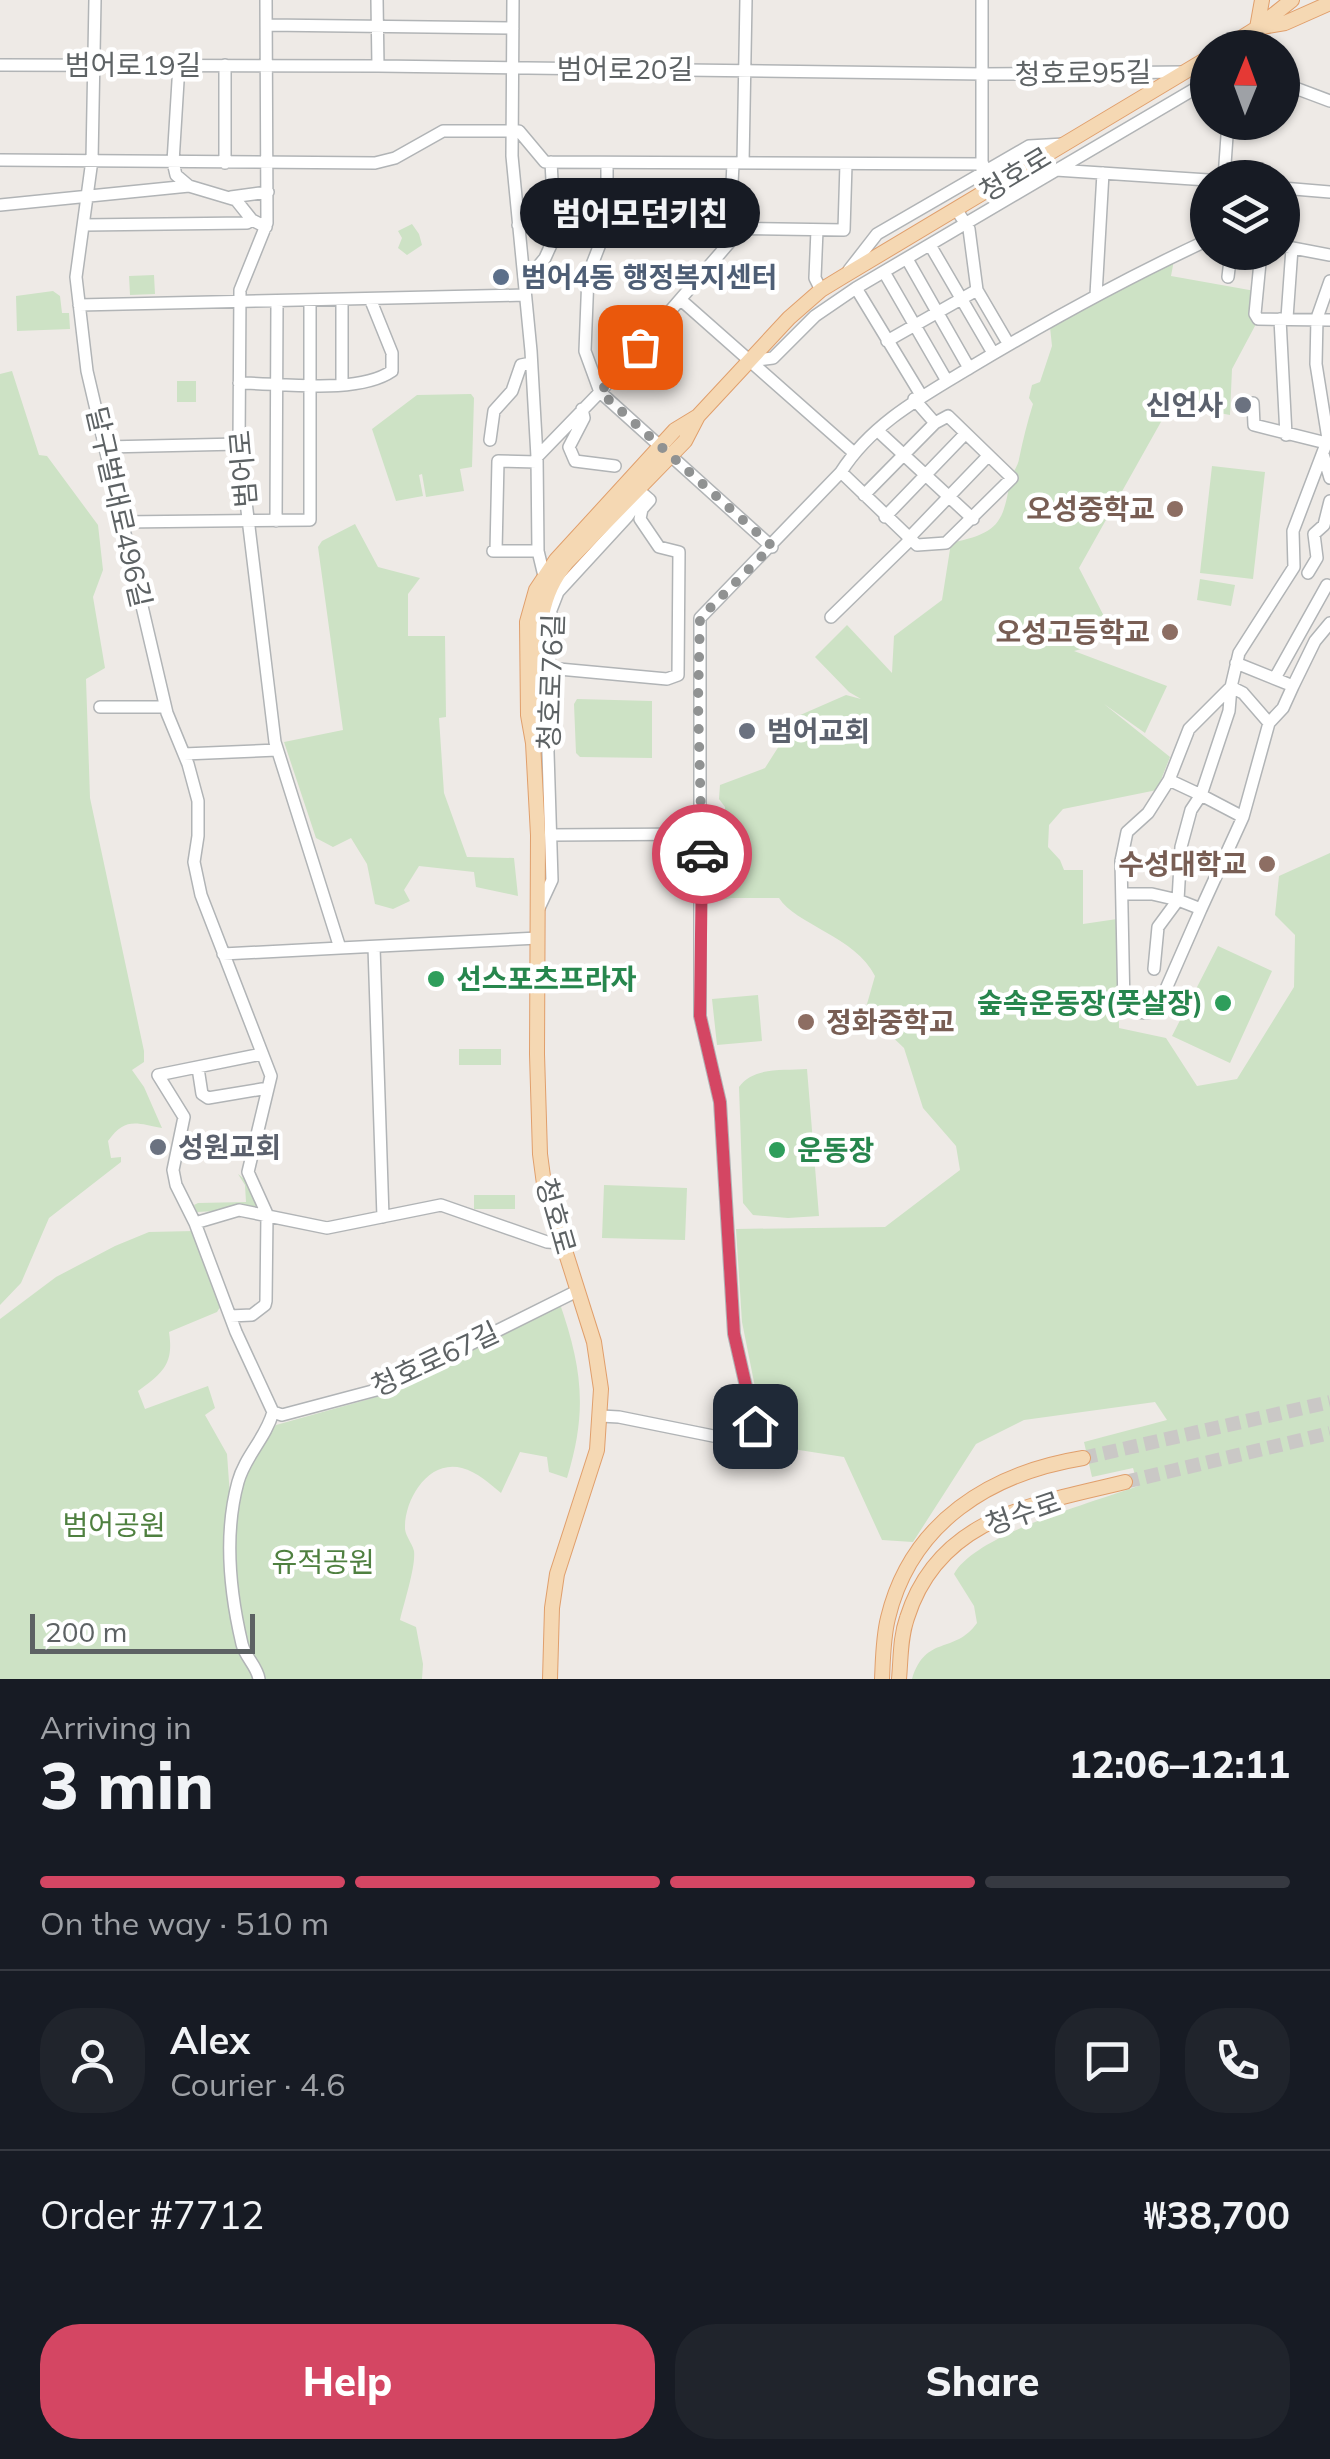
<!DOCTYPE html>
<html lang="en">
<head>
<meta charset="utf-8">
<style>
  :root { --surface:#171b24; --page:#20242c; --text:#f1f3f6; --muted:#9ea1a6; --line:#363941; --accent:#d44663 }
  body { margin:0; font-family:Mulish,"Noto Sans KR",sans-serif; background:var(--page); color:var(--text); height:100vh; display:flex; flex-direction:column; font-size:38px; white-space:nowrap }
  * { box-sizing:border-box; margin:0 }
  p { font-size:32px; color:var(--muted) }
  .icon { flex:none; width:55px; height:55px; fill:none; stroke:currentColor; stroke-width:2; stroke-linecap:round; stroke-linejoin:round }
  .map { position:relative; height:1679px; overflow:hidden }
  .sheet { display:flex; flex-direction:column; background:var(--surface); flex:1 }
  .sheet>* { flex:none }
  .needle { width:65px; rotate:1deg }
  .tools { position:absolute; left:1190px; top:30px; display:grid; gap:20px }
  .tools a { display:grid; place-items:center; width:110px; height:110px; border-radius:50%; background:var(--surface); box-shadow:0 2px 8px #0004; font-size:50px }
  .scale { position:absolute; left:30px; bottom:25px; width:225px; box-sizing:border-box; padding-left:10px; border:5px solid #5d6264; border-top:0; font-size:28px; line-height:35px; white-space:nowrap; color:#5d6264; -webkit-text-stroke:8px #fff; paint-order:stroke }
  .pin { position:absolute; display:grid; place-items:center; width:85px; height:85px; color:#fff; margin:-42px; border-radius:20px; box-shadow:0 5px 15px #0006 }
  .courier { position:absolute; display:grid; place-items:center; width:100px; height:100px; margin:-50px; border:8px solid #d44663; border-radius:50%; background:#fff; color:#222; box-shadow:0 2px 12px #0007 }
  .bubble { position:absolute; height:70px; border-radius:35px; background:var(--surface); box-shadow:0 2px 8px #0004; font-size:32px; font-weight:800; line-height:70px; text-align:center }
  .summary em { font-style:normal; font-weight:800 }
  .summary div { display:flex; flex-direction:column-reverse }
  .summary { display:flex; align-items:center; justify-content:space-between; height:170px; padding:0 40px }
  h1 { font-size:65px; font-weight:800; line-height:75px }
  .bar { display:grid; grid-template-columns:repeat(4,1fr); gap:15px 10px; align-content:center; height:120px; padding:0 40px }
  .bar i { height:12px; border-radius:8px; background:var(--line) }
  .bar .selected { background:var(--accent) }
  .bar p { grid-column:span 4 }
  .line { display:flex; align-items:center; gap:25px; padding:0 40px; border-top:2px solid var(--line) }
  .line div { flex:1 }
  .round { display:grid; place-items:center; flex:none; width:105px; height:105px; border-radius:40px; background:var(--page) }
  .action { display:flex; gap:20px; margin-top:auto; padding:20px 40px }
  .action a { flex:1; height:115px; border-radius:40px; background:var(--accent); color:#fff; font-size:40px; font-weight:800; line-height:115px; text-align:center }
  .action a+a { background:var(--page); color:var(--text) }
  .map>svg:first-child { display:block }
  .green { fill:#cde2c5 }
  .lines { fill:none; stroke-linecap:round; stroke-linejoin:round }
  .major-tunnel { stroke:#cac8c6; stroke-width:14; stroke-dasharray:14 7; stroke-linecap:butt }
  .minor-casing { stroke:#b1b4b6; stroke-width:14 }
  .major-casing { stroke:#e09f6c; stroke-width:16 }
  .minor { stroke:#fff; stroke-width:11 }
  .major { stroke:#f5d8b3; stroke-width:14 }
  .done { stroke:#909292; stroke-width:10; stroke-dasharray:0 18 }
  .route { stroke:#d44663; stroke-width:12 }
  .service-dot { fill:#5c6f8a; stroke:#fff; stroke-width:4 }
  .worship-dot { fill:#6b7280; stroke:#fff; stroke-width:4 }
  .education-dot { fill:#8d6e63; stroke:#fff; stroke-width:4 }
  .leisure-dot { fill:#2e9e5b; stroke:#fff; stroke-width:4 }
  .labels { text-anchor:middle; stroke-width:9; stroke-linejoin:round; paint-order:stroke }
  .street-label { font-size:28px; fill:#5d6264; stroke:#fff }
  .service-label { font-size:28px; font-weight:bold; fill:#4e5e75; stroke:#fff; text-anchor:start }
  .worship-label { font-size:28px; font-weight:bold; fill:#5b616d; stroke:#fff; text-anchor:start }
  .education-label { font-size:28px; font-weight:bold; fill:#785e54; stroke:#fff; text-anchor:end }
  .leisure-label { font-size:28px; font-weight:bold; fill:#27864d; stroke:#fff; text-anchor:start }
  .park-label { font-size:28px; fill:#4f8040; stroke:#fff }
</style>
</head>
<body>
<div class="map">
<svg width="1330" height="1679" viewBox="0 0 1330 1679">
  <rect width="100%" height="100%" fill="#eeeae6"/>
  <path class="green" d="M412 224 419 234 422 245 407 255 398 248 402 238 398 231Z
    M1174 260 1171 276 1255 291 1253 312 1256 324 1232 369 1230 415 1171 404 1079 568 1107 622 1085 648 1074 651 1167 686 1145 733 1104 704 1170 757 1157 790 1063 809 1049 825 1048 847 1060 860 1064 870H1083V924L1117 919 1119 1028 1166 1038 1197 1086 1237 1079 1294 987 1295 935 1275 915 1279 876 1330 853V1679H912C926 1634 954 1655 977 1623L974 1606 954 1574C976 1534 1094 1502 1138 1486L1133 1468 1092 1477 1084 1442 1167 1420 1155 1402 1024 1420 976 1444 913 1542 882 1540 844 1457 761 1444 747 1445 763 1438 764 1432 742 1322 736 1229 885 1227 960 1170 956 1146 923 1108 904 1048 865 1011 875 976C856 937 795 924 779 898H731L710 903 709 825 725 818V807L719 799 720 785 765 768 798 716 846 695 861 699 849 692 815 657 847 625 892 673 894 636 942 600 951 543C996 533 1003 526 1010 481 1011 474 1018 467 1019 459 1023 440 1027 423 1033 404L1029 398 1032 385 1040 382 1052 346 1050 327Z
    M154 275 155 294 130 295 129 276Z
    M53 291 60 296 62 313H69L70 329 17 331 16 296Z
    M12 371 39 455 47 456 98 525 103 570 93 597 105 668 86 679 90 798 144 1051V1062L132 1070 144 1087 162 1128C136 1123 125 1117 108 1141L111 1158 121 1157V1162L49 1218 21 1283 0 1305V374Z
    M177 381H196V402H177Z
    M471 394 474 398 472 467 460 469 464 491 426 497 422 474 419 475 423 496 396 501 372 429 417 395Z
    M1212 466 1265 472 1253 579 1200 573Z
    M355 524 378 567 420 578 408 594V636H445L446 717 439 718 444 793 467 857 514 858 518 896 476 887 474 872 419 866 404 890 410 901 393 909 375 904 367 864 351 838 333 847 316 838 284 742 343 730 318 547 322 541Z
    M1200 579 1235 585 1231 606 1197 600Z
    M577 699 652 701V758L580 757 576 753 574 704Z
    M1218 946 1272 971 1230 1063 1172 1036Z
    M758 995 762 1041 717 1045 712 999Z
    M459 1049H501V1065H459Z
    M807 1069 819 1216 788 1218 753 1215 743 1203 739 1087C754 1066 784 1071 807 1069Z
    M238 1174C249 1182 259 1195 257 1209L197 1212 194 1205 198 1203 246 1202 245 1185Z
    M604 1185 687 1188 685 1240 602 1238Z
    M474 1195H515V1209H474Z
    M194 1231 222 1304 217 1312 169 1332C174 1364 163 1373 138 1391L145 1409 208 1386 215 1408 205 1415 227 1454 241 1650 256 1679H0V1319L56 1277 115 1246 149 1232Z
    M559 1301C582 1367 588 1410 567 1478L549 1472 547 1457 520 1452 501 1493C489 1483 477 1472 462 1468 428 1459 404 1500 405 1529 406 1537 412 1543 414 1551 416 1566 404 1603 400 1620L416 1627 423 1664 422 1679H262L246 1648 233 1555 237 1502 247 1465 276 1425 380 1396Z"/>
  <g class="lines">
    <path class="major-tunnel" d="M1083 1458 1330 1402
      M1125 1482 1330 1433"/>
    <g class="minor-casing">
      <path id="minor" d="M95 0 92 160 76 277 87 371 167 713 188 764 198 801V836L194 862 201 895 271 1076 248 1172 267 1214 266 1301 265 1305 252 1315 230 1316
        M266 0 267 223 240 290 239 444 275 742 340 948 538 938
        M377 0 378 66
        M513 0 512 156 531 351 537 457 538 551 544 576
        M982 0V171
        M267 25 513 28
        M0 65 378 66 983 74 1183 72
        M179 65 173 162 176 175 189 186 236 200 252 220 266 227
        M225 65V163
        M1282 83 1330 101
        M0 160 375 163 395 158 443 131H519L545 162 983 164
        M607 163V226L588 275 585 351 600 392 772 547
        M743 163 746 0
        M1056 170 1208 180
        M1224 178 1228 122
        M1282 188 1330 192
        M231 197 268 192
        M0 205 189 186
        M956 209 969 229 977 290 1008 343
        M84 225 247 223 252 220
        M518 225 844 230 846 164
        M817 230 815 278 821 290
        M930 245 993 353
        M1282 246 1330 255
        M1261 252 1255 314 1258 319 1330 320
        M907 259 969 368
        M849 270 877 234 1029 146 1064 144
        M884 272 947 381
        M531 275 545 258 555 236 560 209 553 198 551 162
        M1228 277 1231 252
        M856 288 921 395
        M1096 295 1103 173
        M681 300 853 452
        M79 305 525 295
        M1287 318 1292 248
        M1280 319 1286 435
        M887 341 977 290
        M749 361 773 358 815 316 856 288 1208 81
        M239 383C281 383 357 395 392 371V353L371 301
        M342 384V301
        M914 399 935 423
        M1253 403 1254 425 1330 444
        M582 409 584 418 569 447 575 461 615 466
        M878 431 973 519
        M490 440 494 411 512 391 521 365 531 363
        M106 447 239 444
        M1323 454 1330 478
        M537 457 600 392 729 243 733 164
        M841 472 917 545 946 543 1012 478 948 416 935 423 864 495
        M885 517 965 434
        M276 521 277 302
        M122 522 310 520V301
        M908 539 988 456
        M493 551H538
        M496 551 498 461 537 462
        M1308 573 1317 558 1314 534 1324 525 1330 501
        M831 617 910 540
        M1236 663 1293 686 1283 708 1269 723 1243 817 1201 795 1229 711 1231 687 1243 693 1269 723
        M548 668 667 679 678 675 679 552 659 547 640 519 642 509 650 500 643 494
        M1275 678 1327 585
        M1293 686 1315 641 1330 623
        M100 707H165
        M184 754 277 750
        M1169 780 1201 795 1191 810 1181 847 1178 900 1201 909 1162 998 1148 1013 1134 1012 1124 1007 1121 861 1127 832 1148 813 1169 780 1189 729 1231 687 1239 653 1294 567 1293 531 1328 439 1316 364 1317 318 1330 281
        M551 835 701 834
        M1122 894H1152L1178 900 1158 927 1154 969
        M539 908 552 880 547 721 551 610 558 592 627 517 643 494 639 488
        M1201 909 1243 817
        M374 947 383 1217
        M223 954 340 948
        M262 1054 158 1075 184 1117 173 1170 176 1185 195 1223 236 1332 273 1412 282 1415 380 1389 577 1291
        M198 1068 202 1094 208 1098 268 1088
        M195 1223 239 1210 327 1228 441 1205 547 1242 562 1243
        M601 1416 619 1417 738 1441 751 1435 755 1426 734 1334 720 1102 700 1016V618L841 472C872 423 923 396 971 367 1048 321 1126 278 1208 240
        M259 1679C257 1666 245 1657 242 1644 230 1593 224 1533 238 1482 245 1456 266 1438 273 1412"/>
    </g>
    <g class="major-casing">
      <path id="major" d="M1262 27 1285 23 1330 3
        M1257 28 1262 0
        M1225 48 1257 28 1292 0
        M535 734C549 673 522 616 567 562L685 441 698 416 789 318 821 290 844 276 1208 58
        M550 1679 552 1608 557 1574 597 1450 601 1389 594 1342 544 1184 540 1154 537 1054 538 835 533 743 528 715 527 622 536 590 556 560 675 430 698 416
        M882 1679C883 1659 883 1638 888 1618 911 1522 991 1473 1083 1458
        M899 1679C901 1658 900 1638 907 1618 939 1516 1036 1504 1125 1482"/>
    </g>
    <use href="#minor" class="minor"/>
    <use href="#major" class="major"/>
  </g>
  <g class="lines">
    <path class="done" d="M640 347 600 392 772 546 700 618 698 702 702 854"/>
    <path class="route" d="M702 854 700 1016 720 1102 734 1334 755 1426"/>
  </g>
  <circle class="service-dot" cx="501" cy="277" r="10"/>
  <g class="worship-dot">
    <circle cx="1243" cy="405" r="10"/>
    <circle cx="747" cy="731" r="10"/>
    <circle cx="158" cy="1147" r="10"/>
  </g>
  <g class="education-dot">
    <circle cx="1175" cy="509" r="10"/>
    <circle cx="1170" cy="632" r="10"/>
    <circle cx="1267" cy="864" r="10"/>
    <circle cx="806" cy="1022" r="10"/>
  </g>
  <g class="leisure-dot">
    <circle cx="436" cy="979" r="10"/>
    <circle cx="1223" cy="1003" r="10"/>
    <circle cx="777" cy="1150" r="10"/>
  </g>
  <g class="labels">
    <g class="street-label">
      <text x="133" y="75">범어로19길</text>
      <text x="625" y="79">범어로20길</text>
      <text transform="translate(1083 73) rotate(-1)" y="10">청호로95길</text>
      <text transform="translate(1015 174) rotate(-31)" y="10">청호로</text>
      <text transform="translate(243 469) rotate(-95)" y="10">범어로</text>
      <text transform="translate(119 507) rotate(77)" y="10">달구벌대로496길</text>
      <text transform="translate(551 682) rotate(-88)" y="10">청호로76길</text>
      <text transform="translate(556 1216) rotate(74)" y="10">청호로</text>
      <text transform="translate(435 1359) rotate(-25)" y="10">청호로67길</text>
      <text transform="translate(1023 1513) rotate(-19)" y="10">청수로</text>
    </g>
    <g class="service-label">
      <text x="521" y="287">범어4동 행정복지센터</text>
    </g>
    <g class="worship-label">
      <text x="1223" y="415" text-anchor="end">신언사</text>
      <text x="767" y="741">범어교회</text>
      <text x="178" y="1157">성원교회</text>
    </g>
    <g class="education-label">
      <text x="1155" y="519">오성중학교</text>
      <text x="1150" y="642">오성고등학교</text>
      <text x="1247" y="874">수성대학교</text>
      <text x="826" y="1032" text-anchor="start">정화중학교</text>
    </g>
    <g class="leisure-label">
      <text x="456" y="989">선스포츠프라자</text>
      <text x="1203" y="1013" text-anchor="end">숲속운동장(풋살장)</text>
      <text x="797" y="1160">운동장</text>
    </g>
    <g class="park-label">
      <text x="114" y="1535">범어공원</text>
      <text x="323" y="1572">유적공원</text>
    </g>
  </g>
</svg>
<div class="tools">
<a><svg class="needle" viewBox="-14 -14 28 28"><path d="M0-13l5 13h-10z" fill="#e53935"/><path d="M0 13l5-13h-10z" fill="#9ea1a6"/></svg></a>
<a><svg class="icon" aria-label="layers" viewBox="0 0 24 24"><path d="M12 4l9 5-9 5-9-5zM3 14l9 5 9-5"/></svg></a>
</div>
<div class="scale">200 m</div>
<div class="pin" style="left:640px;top:347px;background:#ea580c"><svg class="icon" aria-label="bag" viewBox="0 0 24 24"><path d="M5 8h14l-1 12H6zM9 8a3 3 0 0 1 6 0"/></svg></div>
<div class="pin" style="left:755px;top:1426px;background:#1f2937"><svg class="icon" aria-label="home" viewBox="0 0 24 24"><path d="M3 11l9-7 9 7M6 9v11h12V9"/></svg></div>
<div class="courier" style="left:702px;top:854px"><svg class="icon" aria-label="car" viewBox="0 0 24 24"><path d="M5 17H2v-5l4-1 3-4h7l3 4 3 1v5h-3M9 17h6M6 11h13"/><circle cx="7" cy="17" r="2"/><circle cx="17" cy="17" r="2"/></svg></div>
<div class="bubble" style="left:520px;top:178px;width:240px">범어모던키친</div>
</div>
<section class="sheet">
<div class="summary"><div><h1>3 min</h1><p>Arriving in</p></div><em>12:06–12:11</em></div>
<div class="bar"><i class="selected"></i><i class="selected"></i><i class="selected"></i><i></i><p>On the way · 510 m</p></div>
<div class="line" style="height:180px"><a class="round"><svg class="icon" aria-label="person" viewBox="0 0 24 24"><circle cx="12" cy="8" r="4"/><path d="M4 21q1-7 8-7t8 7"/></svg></a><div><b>Alex</b><p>Courier · 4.6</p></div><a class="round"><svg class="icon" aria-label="chat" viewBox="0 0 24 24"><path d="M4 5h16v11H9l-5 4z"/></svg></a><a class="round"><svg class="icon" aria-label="phone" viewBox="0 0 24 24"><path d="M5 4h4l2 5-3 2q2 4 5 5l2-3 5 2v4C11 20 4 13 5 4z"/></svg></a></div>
<div class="line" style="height:130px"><div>Order #7712</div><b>₩38,700</b></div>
<div class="action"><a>Help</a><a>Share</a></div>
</section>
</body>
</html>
